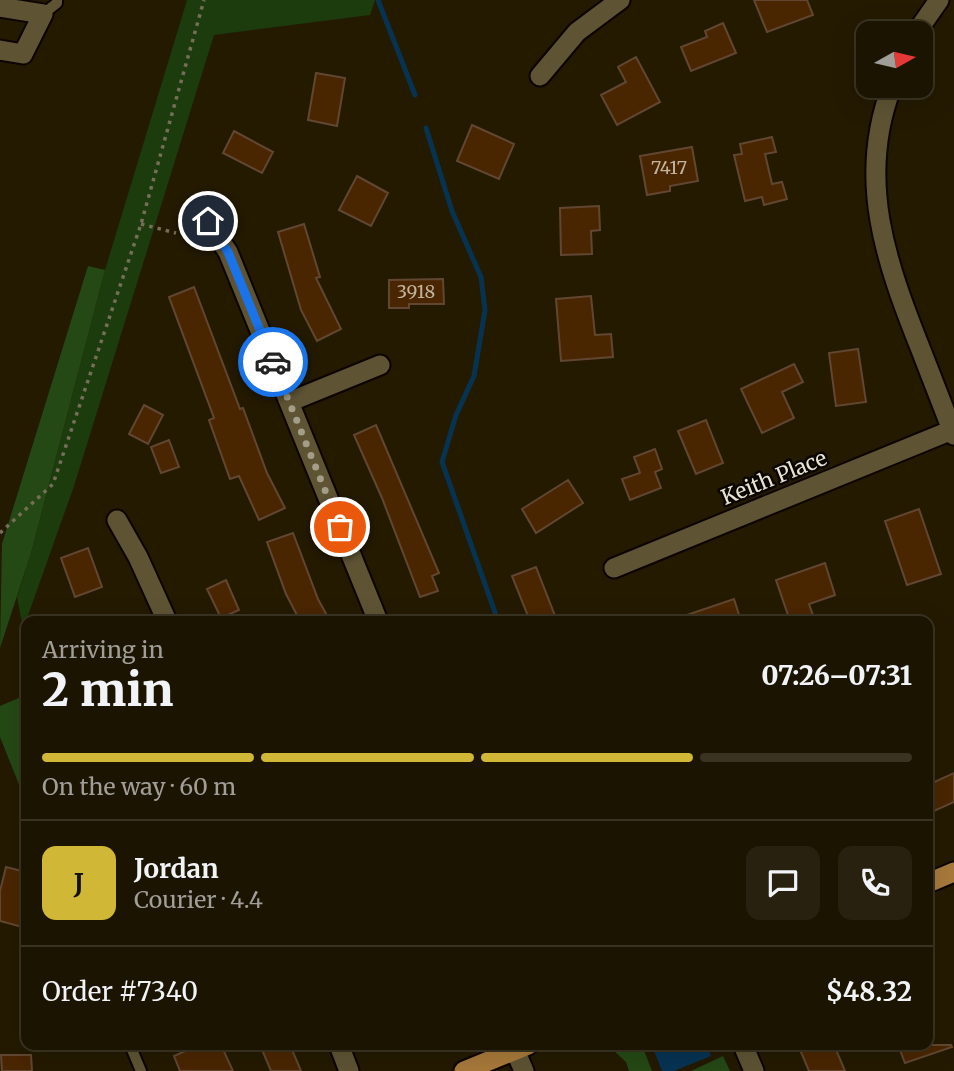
<!DOCTYPE html>
<html lang="en">
<head>
<meta charset="utf-8">
<style>
  :root { --surface:#1b1400; --page:#28210f; --text:#f1f3f6; --muted:#a09e99; --line:#393322; --accent:#d0b736 }
  body { margin:0; font-family:Merriweather,serif; background:var(--page); color:var(--text); height:100vh; display:flex; flex-direction:column; font-size:26px; white-space:nowrap }
  * { box-sizing:border-box; margin:0 }
  p { font-size:23px; color:var(--muted) }
  .icon { flex:none; width:38px; height:38px; fill:none; stroke:currentColor; stroke-width:2; stroke-linecap:round; stroke-linejoin:round }
  .map { position:relative; flex:1; overflow:hidden }
  .panel { position:absolute; left:21px; top:616px; width:912px; height:434px; display:flex; flex-direction:column; background:var(--surface); border-radius:14px; box-shadow:0 7px 28px #0002,0 0 0 2px var(--line) }
  .panel>* { flex:none }
  .needle { width:46px; rotate:82deg }
  .tools { position:absolute; left:856px; top:21px; display:grid; gap:14px }
  .tools a { display:grid; place-items:center; width:77px; height:77px; border-radius:14px; background:var(--surface); box-shadow:0 7px 28px #0002,0 0 0 2px var(--line); font-size:35px }
  .pin { position:absolute; display:grid; place-items:center; width:60px; height:60px; color:#fff; margin:-30px; border:4px solid #fff; border-radius:50%; box-shadow:0 2px 7px #0007 }
  .courier { position:absolute; display:grid; place-items:center; width:70px; height:70px; margin:-35px; border:5px solid #1a73e8; border-radius:50%; background:#fff; color:#222; box-shadow:0 2px 9px #0007 }
  .overview em { font-style:normal; font-weight:800 }
  .overview div { display:flex; flex-direction:column-reverse }
  .overview { display:flex; align-items:center; justify-content:space-between; height:119px; padding:0 21px }
  h1 { font-size:46px; font-weight:800; line-height:52px }
  .bar { display:grid; grid-template-columns:repeat(4,1fr); gap:10px 7px; align-content:center; height:84px; padding:0 21px }
  .bar i { height:9px; border-radius:5px; background:var(--line) }
  .bar .current { background:var(--accent) }
  .bar p { grid-column:span 4 }
  .line { display:flex; align-items:center; gap:18px; padding:0 21px; border-top:2px solid var(--line) }
  .line div { flex:1 }
  .round { display:grid; place-items:center; flex:none; width:74px; height:74px; border-radius:14px; background:var(--page) }
  .map>svg:first-child { display:block }
  .green { fill:#1c3c0d }
  .forest { fill:#254915 }
  .water { fill:#073353 }
  .lines { fill:none; stroke-linecap:round; stroke-linejoin:round }
  .stream { stroke:#073353; stroke-width:5 }
  .building { fill:#4a2600; stroke:#614731; stroke-width:2 }
  .service-casing { stroke:#0d0500; stroke-width:14 }
  .minor-casing { stroke:#0d0500; stroke-width:23 }
  .primary-casing { stroke:#0d0500; stroke-width:23 }
  .path { stroke:#766e58; stroke-width:3.5; stroke-dasharray:3.5 5; stroke-linecap:butt }
  .service { stroke:#5e5434; stroke-width:10 }
  .minor { stroke:#5e5434; stroke-width:19 }
  .primary { stroke:#a87a3b; stroke-width:19 }
  .done { stroke:#a49d88; stroke-width:7; stroke-dasharray:0 12.6 }
  .route { stroke:#1a73e8; stroke-width:9 }
  .labels { text-anchor:middle; stroke-width:5; stroke-linejoin:round; paint-order:stroke }
  .number-label { font-size:18px; fill:#c1b49e }
  .street-label { font-size:21px; fill:#e9e4d2; stroke:#090600 }
</style>
</head>
<body>
<div class="map">
<svg width="954" height="1071" viewBox="0 0 954 1071">
  <rect width="100%" height="100%" fill="#241a00"/>
  <path class="green" d="M187 0H375L370 15 214 35 74 486 26 621 24 634 17 597 31 553 105 270Z"/>
  <path class="forest" d="M88 266 105 270 31 553 0 648 2 544Z
    M26 695V802L0 737V706Z
    M624 1045H642L652 1071H629L626 1062 612 1049Z
    M723 1056 730 1071H691Z"/>
  <path class="water" d="M669 1045H707L711 1056 674 1071H662L654 1051Z"/>
  <g class="lines">
    <path class="stream" d="M378 0 415 95
      M426 128 452 211 481 277 485 310 474 376 456 415 442 462 498 621"/>
  </g>
  <path class="building" d="M754 0H807L813 15 767 32Z
    M723 23 736 53 691 71 681 47 707 37 705 31Z
    M636 57 660 102 617 125 601 95 626 82 618 67Z
    M316 73 345 78 337 126 308 120Z
    M472 125 514 144 499 179 457 161Z
    M234 131 273 152 262 173 223 153Z
    M772 137 776 152 765 154 772 184 782 182 787 199 764 205 762 197 745 201 734 155 742 154 740 144Z
    M692 147 698 181 670 186V191L647 195 640 156Z
    M357 176 388 193 371 226 339 210Z
    M599 206 600 230 591 231 592 254 561 255 560 208Z
    M304 224 320 277 316 278 341 329 317 341 301 310 278 232Z
    M443 279 444 304H409V308H389V280Z
    M194 287 240 409 243 408 267 473 285 508 259 520 239 476 230 479 209 420 214 418 169 297Z
    M591 296 595 335 611 334 613 357 561 361 556 299Z
    M858 349 866 402 836 406 829 353Z
    M794 364 803 382 782 392 794 418 762 433 741 389Z
    M144 405 163 415 148 444 129 434Z
    M706 420 723 463 696 474 678 431Z
    M376 425 439 573 432 576 438 591 420 597 382 498 354 435Z
    M169 440 179 467 161 473 151 447Z
    M655 449 662 469 655 472 661 488 630 500 622 479 640 473 634 457Z
    M568 480 583 503 536 533 522 509Z
    M919 509 941 574 907 585 885 521Z
    M293 533 318 599 330 621H300L286 594 267 542Z
    M88 548 102 587 75 597 61 558Z
    M825 563 835 595 809 604 815 621H790L776 580Z
    M536 567 557 621H530L512 576Z
    M226 580 239 610 221 618 207 589Z
    M734 599 741 621H675V619Z
    M954 773V802L934 811 928 798V785Z
    M6 867 26 872V928L0 921V891Z
    M199 1045H221L233 1071H180L174 1056Z
    M260 1045H290L301 1071H271Z
    M798 1045H834L845 1071H809Z
    M898 1045H951L952 1047 905 1063Z
    M1 1055H31L32 1071H2Z"/>
  <g class="lines">
    <g class="service-casing">
      <path id="service" d="M43 14 57 3V0
        M130 1045 141 1071"/>
    </g>
    <g class="minor-casing">
      <path id="minor" d="M0 7 43 14 23 54 0 50
        M916 33 939 0
        M540 76 577 32 620 0
        M892 86C856 179 886 262 921 350 932 378 943 407 954 435
        M207 221 228 252 378 621
        M289 402 380 365
        M117 520 138 557 167 621
        M614 568 952 430
        M339 1045 349 1071
        M743 1045 754 1071
        M515 1050 524 1071"/>
    </g>
    <g class="primary-casing">
      <path id="primary" d="M928 883 954 872
        M464 1071 528 1045"/>
    </g>
    <path class="path" d="M141 224 176 233
      M0 533 53 484 141 224 204 0"/>
    <use href="#service" class="service"/>
    <use href="#minor" class="minor"/>
    <use href="#primary" class="primary"/>
  </g>
  <g class="lines">
    <path class="done" d="M273 362 340 527"/>
    <path class="route" d="M208 221 228 252 273 362"/>
  </g>
  <g class="labels">
    <g class="number-label">
      <text x="669" y="174">7417</text>
      <text x="416" y="298">3918</text>
    </g>
    <g class="street-label">
      <text transform="translate(774 478) rotate(-22)" y="7">Keith Place</text>
    </g>
  </g>
</svg>
<div class="tools">
<a><svg class="needle" viewBox="-14 -14 28 28"><path d="M0-13l5 13h-10z" fill="#e53935"/><path d="M0 13l5-13h-10z" fill="#a09e99"/></svg></a>
</div>
<div class="pin" style="left:340px;top:527px;background:#ea580c"><svg class="icon" aria-label="bag" viewBox="0 0 24 24"><path d="M5 8h14l-1 12H6zM9 8a3 3 0 0 1 6 0"/></svg></div>
<div class="pin" style="left:208px;top:221px;background:#1f2937"><svg class="icon" aria-label="home" viewBox="0 0 24 24"><path d="M3 11l9-7 9 7M6 9v11h12V9"/></svg></div>
<div class="courier" style="left:273px;top:362px"><svg class="icon" aria-label="car" viewBox="0 0 24 24"><path d="M5 17H2v-5l4-1 3-4h7l3 4 3 1v5h-3M9 17h6M6 11h13"/><circle cx="7" cy="17" r="2"/><circle cx="17" cy="17" r="2"/></svg></div>
<section class="panel">
<div class="overview"><div><h1>2 min</h1><p>Arriving in</p></div><em>07:26–07:31</em></div>
<div class="bar"><i class="current"></i><i class="current"></i><i class="current"></i><i></i><p>On the way · 60 m</p></div>
<div class="line" style="height:126px"><b class="round" style="background:var(--accent);color:#111">J</b><div><b>Jordan</b><p>Courier · 4.4</p></div><a class="round"><svg class="icon" aria-label="chat" viewBox="0 0 24 24"><path d="M4 5h16v11H9l-5 4z"/></svg></a><a class="round"><svg class="icon" aria-label="phone" viewBox="0 0 24 24"><path d="M5 4h4l2 5-3 2q2 4 5 5l2-3 5 2v4C11 20 4 13 5 4z"/></svg></a></div>
<div class="line" style="height:91px"><div>Order #7340</div><b>$48.32</b></div>
</section>
</div>
</body>
</html>
